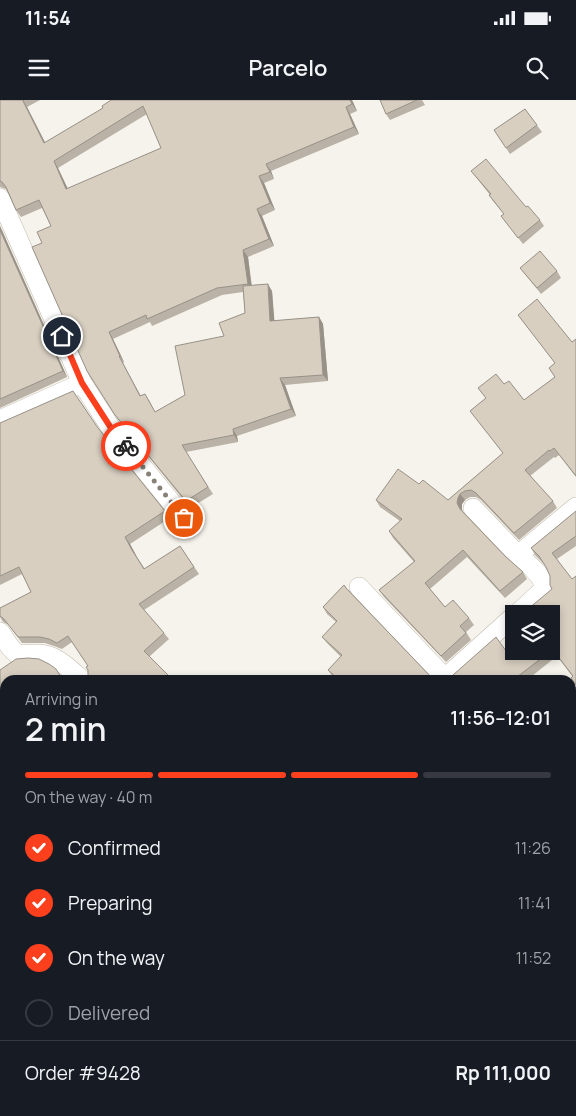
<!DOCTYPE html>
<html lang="en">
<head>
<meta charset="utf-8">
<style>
  :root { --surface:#171b24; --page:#242831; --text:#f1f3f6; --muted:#9ea1a6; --line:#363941; --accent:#fc3f1d }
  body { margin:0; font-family:Manrope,sans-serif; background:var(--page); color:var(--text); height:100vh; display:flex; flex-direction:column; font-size:19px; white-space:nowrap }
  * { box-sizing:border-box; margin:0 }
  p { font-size:16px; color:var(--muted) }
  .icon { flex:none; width:28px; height:28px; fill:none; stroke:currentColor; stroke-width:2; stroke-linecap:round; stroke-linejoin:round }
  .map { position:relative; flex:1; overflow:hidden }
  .side { position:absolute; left:0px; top:575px; width:576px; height:441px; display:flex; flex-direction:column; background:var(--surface); border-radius:15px 15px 0 0; box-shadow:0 2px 8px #0003 }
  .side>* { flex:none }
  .buttons { position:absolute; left:505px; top:505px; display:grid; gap:10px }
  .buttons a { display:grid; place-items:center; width:55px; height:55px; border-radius:0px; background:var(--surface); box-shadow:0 2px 8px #0003; font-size:25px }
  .pin { position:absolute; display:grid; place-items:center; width:42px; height:42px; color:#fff; margin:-21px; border:2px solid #fff; border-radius:50%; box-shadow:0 1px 5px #0007 }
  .courier { position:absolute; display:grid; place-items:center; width:50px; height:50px; margin:-25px; border:4px solid #fc3f1d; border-radius:50%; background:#fff; color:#222; box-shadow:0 1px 6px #0007 }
  .summary em { font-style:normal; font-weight:600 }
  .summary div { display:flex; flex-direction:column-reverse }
  .summary { display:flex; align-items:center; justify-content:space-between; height:85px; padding:0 25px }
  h1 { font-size:32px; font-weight:600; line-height:38px }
  .bar { display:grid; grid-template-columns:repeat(4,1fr); gap:8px 5px; align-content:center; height:60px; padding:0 25px }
  .bar i { height:6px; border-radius:4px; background:var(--line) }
  .bar .on { background:var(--accent) }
  .bar p { grid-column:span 4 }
  .line { display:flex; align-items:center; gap:12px; padding:0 25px; border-top:1px solid var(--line) }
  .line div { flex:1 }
  ol { padding:0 25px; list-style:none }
  li { display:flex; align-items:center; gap:15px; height:55px }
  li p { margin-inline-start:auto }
  li .icon { padding:5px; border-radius:50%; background:var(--accent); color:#fff; stroke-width:4 }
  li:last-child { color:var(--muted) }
  li i { width:28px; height:28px; border:2px solid var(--line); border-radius:50% }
  .status { display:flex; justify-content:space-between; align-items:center; height:35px; padding:0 25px; background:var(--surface); direction:ltr }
  .status svg { height:14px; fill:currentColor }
  header { display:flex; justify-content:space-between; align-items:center; height:65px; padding:0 25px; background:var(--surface); font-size:22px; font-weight:600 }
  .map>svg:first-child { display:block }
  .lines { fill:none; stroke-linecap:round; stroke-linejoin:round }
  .street-casing { stroke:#c2bbae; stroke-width:20 }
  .street { stroke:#fff; stroke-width:19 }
  .wall { fill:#bab2a6; fill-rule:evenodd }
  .shaded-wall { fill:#979187 }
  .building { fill:#d8cfc1; stroke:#979187; fill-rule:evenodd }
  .done { stroke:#878178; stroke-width:5; stroke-dasharray:0 9 }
  .route { stroke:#fc3f1d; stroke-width:6 }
</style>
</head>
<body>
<div class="status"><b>11:54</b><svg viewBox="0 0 49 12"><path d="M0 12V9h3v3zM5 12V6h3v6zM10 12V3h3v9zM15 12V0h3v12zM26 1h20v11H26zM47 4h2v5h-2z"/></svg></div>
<header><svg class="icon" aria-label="menu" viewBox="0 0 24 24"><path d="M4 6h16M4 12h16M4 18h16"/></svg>Parcelo<svg class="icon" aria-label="search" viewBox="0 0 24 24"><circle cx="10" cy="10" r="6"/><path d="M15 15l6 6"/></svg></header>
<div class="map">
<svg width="576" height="1016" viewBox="0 0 576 1016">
  <rect width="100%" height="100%" fill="#f6f3ec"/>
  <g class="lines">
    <g class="street-casing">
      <path id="street" d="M0 98 82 283 0 320
        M82 283 111 328 184 418
        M473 408 518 455
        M359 487 445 578
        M517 514 544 489C545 476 527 463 518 455L576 407
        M0 532 10 547 18 555C28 554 37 553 46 555 58 557 73 572 82 580
        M447 580 445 578 514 516
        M571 844 576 840
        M571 857 576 863
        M506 1011 510 1016
        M179 1016 180 1011
        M331 1016 333 1011"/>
    </g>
    <use href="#street" class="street"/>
  </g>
  <path class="wall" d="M0 0H40L27 7 45 43 103 8 102 6 352 0 357 11 350 14 359 34 271 71 274 79 264 83 275 110 262 116 274 146 248 157 252 186 272 191 274 221 319 217 323 224 328 281 285 285 296 316 237 336 238 342 186 352 213 394 190 408 115 315 42 143 51 126 42 108 21 117 16 110 6 89 0 87ZM147 14 161 48 68 89 58 68ZM243 192 245 213 224 236 185 295 155 312 149 300 141 296 123 263 124 262 113 239 150 222 152 226 222 195Z
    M380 0H422L425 5 390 20 386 14Z
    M525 9 542 32 510 54 494 30Z
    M471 71 526 107 540 120 544 126 523 144 501 116 504 114 493 101 489 95H490Z
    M0 126 67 277 0 308Z
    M520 168 557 171 561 178 541 194Z
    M518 215 572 242 576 239V377L559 355 555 358 554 357 530 376 553 401 557 408 519 440 481 400 476 397H470L465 400 462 404V410L463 412 505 456 523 472 527 479 505 498 467 457 430 489 445 507 469 518 474 525 466 532 471 540 446 562 384 497 379 490 414 462 393 438 389 431 400 421 380 407 376 400 419 384 448 400 503 353 470 311 486 298 478 288 504 284 524 300 555 277 549 268 555 263Z
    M0 323 99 331 170 418 130 444 137 457 145 469 180 446 199 474 144 510 164 533 169 539 150 556 88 575V566L72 542 62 549 54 546 45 543H22L9 525 3 522 0 517V508L31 492 22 474 0 485Z
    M576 411V446L557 459 572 576 557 556 527 580H451L509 555 515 551H551V514L552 489 550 476 547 467 535 455 531 448Z
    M344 485 348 490 434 580H336L333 577 328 570 341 557 327 543 322 537 336 522 327 514 323 507Z
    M0 570 5 580V620L0 623Z
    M571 608 576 614V632L571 636Z
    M571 649 576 655V678L572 681 576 686V817L571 821Z
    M5 840V953L0 956V843Z
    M5 991V1001L0 996V994Z
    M42 1011H132L131 1016H60Z"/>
  <path class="shaded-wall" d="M350 0H352L357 11 352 4Z
    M23 1 27 7 49 50 44 43Z
    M346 7 350 14 359 34 354 27Z
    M54 61 58 68 71 96 66 89Z
    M266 64 271 71 274 79 270 72Z
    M259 76 264 83 275 110 270 103Z
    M257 109 262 116 274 146 269 139Z
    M0 126 67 277 63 271 0 130Z
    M243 150 248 157 252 191 248 184Z
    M268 184 272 191 275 228 270 221Z
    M319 217 323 224 328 281 323 275Z
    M109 232 113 239 124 262 120 256Z
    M280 278 285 285 296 316 291 309Z
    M233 329 237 336 238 342 234 335Z
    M460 394 465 400 462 404V410L465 416 457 403 458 398Z
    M125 437 130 444 137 457 132 450Z
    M0 1007 3 1013 2 1016H0Z
    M126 1011H132L131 1016H125Z
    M316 1011H321L320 1016H318Z
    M362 1011H371L368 1016H359Z"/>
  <path class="building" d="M0 0H24L23 1 44 43 103 8 102 6 111 0H350L352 4 346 7 354 27 266 64 270 72 259 76 270 103 257 109 269 139 243 150 248 184 217 188 147 219 146 215 109 232 120 256H119L140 296 145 294 155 312 185 295 175 246 224 236 219 223 245 213 243 186 268 184 270 221 319 217 323 275 280 278 291 309 233 329 234 335 182 345 208 387 186 401 115 315 87 271 32 147 42 143 37 132 51 126 39 100 16 110 6 87 2 82 0 81ZM143 6 161 48 66 89 54 61Z
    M380 0H417L386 14Z
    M525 9 537 25 506 48 494 30Z
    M486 59 526 107 528 106 540 120 518 138 501 116 504 114 489 95 491 94 471 71Z
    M0 130 63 271 0 299Z
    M540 151 557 171 537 188 520 168Z
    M537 199 572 242 576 239V376L554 348 550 351 549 350 525 370 553 401 514 433 476 393 471 390 465 391 460 394 458 398 457 403 460 409 505 456 523 472 500 491 463 450 425 483 445 507 453 500 469 518 460 526 466 533 441 556 379 490 415 461 389 431 402 419 376 400 398 369 419 384 423 380 448 400 503 353 470 311 486 298 478 288 496 274 504 284 509 281 524 300 555 277 549 268 555 263 518 215Z
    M73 291 98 328 165 411 125 437 132 450 144 469 180 446 194 467 139 504 164 533 144 551 173 580H86L88 575V570L86 567 88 566 68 536 57 543 49 539 40 537H18L4 519 0 516V508L31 492 19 467 0 476V323Z
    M576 411V436L552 453 572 479 576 476V585L571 578 573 576 553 550 551 551V514H522L552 489 550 485V476L546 467 539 456 531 448Z
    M344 485 346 488 434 580H339L328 570 342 555 322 537 337 521 323 507Z
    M496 537 509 555 515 551H551L513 580H451L453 575Z
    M28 558 39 559 49 564 56 569 63 580H5V611L0 614V570L16 559Z
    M571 608 576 614V622L571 625Z
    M571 649 576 655V668L571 671Z
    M5 675V687L0 678Z
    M571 679 576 686V806L571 810Z
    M5 687V741L0 736V690Z
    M5 840V943L0 946V843Z
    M576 866V1016H514L516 1014V1011H571V867Z
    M5 991V996L0 995V994Z
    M63 1011H126L125 1016H81Z
    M197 1011H316L318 1016H196Z
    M337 1011H362L359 1016H335Z
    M407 1011H493L496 1016H402Z"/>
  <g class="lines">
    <path class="done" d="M126 346 184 418"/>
    <path class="route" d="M62 236 82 283 111 328 126 346"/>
  </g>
</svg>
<div class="buttons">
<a><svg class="icon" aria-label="layers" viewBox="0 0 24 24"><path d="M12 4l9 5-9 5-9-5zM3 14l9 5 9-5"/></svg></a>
</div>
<div class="pin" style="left:184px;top:418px;background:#ea580c"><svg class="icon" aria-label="bag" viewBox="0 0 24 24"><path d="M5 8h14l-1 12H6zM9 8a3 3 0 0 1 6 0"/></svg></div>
<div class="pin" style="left:62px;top:236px;background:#1f2937"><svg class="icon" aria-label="home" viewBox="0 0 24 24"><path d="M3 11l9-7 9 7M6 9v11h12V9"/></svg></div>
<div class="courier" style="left:126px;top:346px"><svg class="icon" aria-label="bike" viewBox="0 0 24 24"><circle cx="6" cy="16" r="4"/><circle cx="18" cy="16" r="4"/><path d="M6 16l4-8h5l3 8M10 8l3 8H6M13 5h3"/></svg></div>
<section class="side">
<div class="summary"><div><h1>2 min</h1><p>Arriving in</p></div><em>11:56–12:01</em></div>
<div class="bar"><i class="on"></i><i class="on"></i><i class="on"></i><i></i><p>On the way · 40 m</p></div>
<ol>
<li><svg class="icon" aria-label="check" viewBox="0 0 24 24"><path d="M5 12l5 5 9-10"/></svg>Confirmed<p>11:26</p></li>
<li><svg class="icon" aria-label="check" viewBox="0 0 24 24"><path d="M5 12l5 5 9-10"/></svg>Preparing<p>11:41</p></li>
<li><svg class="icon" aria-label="check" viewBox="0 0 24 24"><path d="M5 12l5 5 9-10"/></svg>On the way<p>11:52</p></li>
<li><i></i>Delivered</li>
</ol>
<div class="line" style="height:65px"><div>Order #9428</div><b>Rp 111,000</b></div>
</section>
</div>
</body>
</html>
